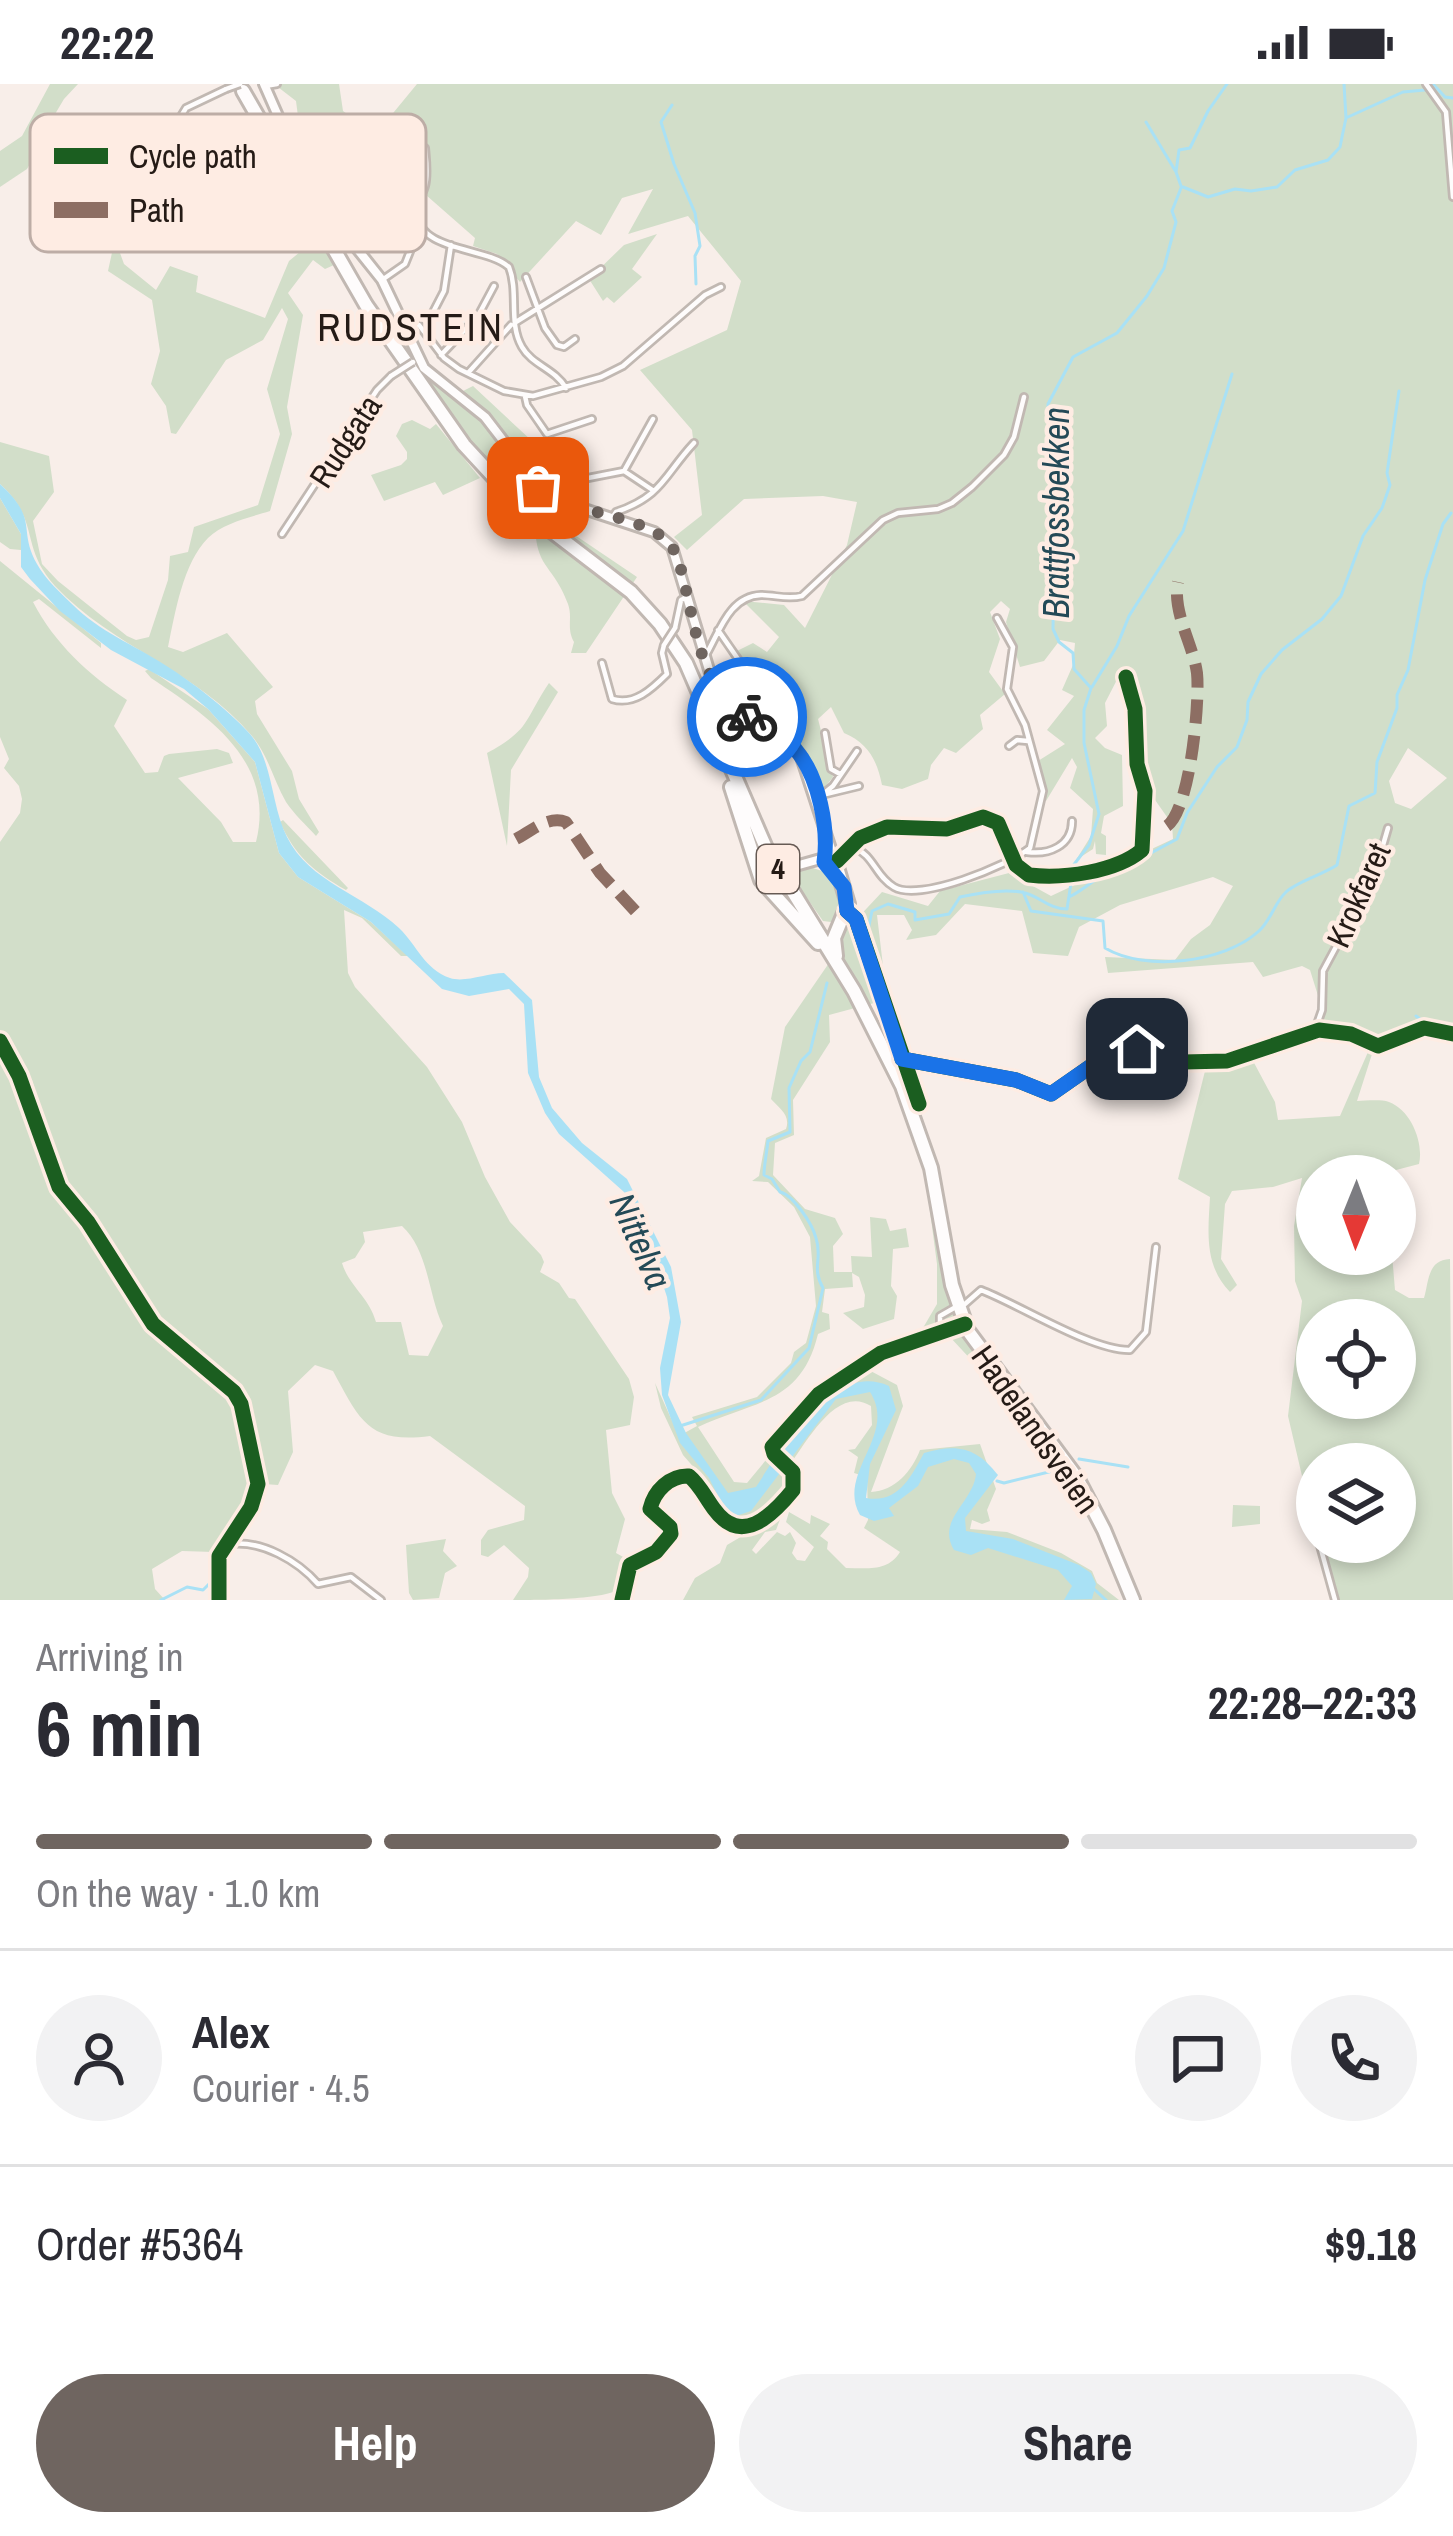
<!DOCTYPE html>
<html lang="en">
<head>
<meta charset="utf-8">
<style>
  :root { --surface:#fff; --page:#f2f2f3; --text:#2b2b33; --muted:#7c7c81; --line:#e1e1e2; --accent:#6f6560 }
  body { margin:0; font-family:"Archivo Narrow",sans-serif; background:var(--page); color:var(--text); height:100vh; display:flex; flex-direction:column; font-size:45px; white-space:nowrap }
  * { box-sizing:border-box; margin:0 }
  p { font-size:39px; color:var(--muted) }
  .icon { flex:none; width:66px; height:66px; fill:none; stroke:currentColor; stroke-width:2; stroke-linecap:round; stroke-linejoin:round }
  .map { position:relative; height:1516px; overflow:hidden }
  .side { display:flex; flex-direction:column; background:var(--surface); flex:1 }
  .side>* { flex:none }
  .needle { width:78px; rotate:181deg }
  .tools { position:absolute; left:1296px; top:1071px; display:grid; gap:24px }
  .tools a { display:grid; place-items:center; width:120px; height:120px; border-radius:50%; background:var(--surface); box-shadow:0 6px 18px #0003; font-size:60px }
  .pin { position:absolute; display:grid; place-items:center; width:102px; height:102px; color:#fff; margin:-51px; border-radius:24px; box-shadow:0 6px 18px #0006 }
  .courier { position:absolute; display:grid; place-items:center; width:120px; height:120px; margin:-60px; border:9px solid #1a73e8; border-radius:50%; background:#fff; color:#222; box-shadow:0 3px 15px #0007 }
  .head em { font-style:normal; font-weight:700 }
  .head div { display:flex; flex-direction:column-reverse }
  .head { display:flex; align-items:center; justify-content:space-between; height:204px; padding:0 36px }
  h1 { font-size:78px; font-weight:700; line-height:90px }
  .bar { display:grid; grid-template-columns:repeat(4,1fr); gap:18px 12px; align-content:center; height:144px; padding:0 36px }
  .bar i { height:15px; border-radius:9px; background:var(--line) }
  .bar .active { background:var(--accent) }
  .bar p { grid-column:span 4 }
  .line { display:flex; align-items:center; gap:30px; padding:0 36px; border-top:3px solid var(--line) }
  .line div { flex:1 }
  .round { display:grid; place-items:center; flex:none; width:126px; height:126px; border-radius:63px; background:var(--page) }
  .action { display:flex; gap:24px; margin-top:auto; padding:24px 36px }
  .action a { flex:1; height:138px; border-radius:72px; background:var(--accent); color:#fff; font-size:48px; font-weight:700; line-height:138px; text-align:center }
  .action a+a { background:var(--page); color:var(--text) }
  .status { display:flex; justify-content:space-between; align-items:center; height:84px; padding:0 60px; background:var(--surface); direction:ltr }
  .status svg { height:33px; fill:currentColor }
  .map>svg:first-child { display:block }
  .green { fill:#d2dec9; fill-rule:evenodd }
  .water { fill:#a9e1f5 }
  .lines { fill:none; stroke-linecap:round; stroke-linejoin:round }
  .stream { stroke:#a9e1f5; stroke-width:3 }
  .street-casing { stroke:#c1b8b2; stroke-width:10 }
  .secondary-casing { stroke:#c1b8b2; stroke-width:14 }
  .highway-casing { stroke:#c1b8b2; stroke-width:18 }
  .street { stroke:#fefcfc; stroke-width:4.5 }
  .secondary { stroke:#fefcfc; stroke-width:8 }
  .highway { stroke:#fefcfc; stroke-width:12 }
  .street-bridge-casing { stroke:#c1b8b2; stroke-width:10; stroke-linecap:butt }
  .secondary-bridge-casing { stroke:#c1b8b2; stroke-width:14; stroke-linecap:butt }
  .street-bridge { stroke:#fefcfc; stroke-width:4.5 }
  .secondary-bridge { stroke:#fefcfc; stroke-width:8 }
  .quiet { stroke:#8d6e63; stroke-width:12; stroke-dasharray:24 12; stroke-linecap:butt }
  .cycleway-casing { stroke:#feece3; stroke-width:22 }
  .cycleway { stroke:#1b5e20; stroke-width:15 }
  .done { stroke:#6f6560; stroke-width:12; stroke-dasharray:0 21.6 }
  .route { stroke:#1a73e8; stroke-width:15 }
  .labels { text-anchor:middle; stroke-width:9; stroke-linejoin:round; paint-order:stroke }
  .shield { fill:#feece3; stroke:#665a54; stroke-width:3 }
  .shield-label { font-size:30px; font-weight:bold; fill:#251b16 }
  .street-label { font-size:33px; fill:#251b16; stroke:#feece3 }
  .water-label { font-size:36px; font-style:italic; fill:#244a57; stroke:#feece3 }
  .quarter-label { font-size:39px; letter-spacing:3px; fill:#251b16; stroke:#feece3 }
  .key { fill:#feece3; stroke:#bdada6; stroke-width:3 }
  .key-label { font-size:33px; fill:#251b16 }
</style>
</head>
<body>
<div class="status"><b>22:22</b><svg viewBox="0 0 49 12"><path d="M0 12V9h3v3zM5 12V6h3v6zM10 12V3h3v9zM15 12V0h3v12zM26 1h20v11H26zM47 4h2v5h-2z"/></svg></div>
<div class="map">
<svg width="1453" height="1516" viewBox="0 0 1453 1516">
  <rect width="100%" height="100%" fill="#f8eee9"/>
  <path class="green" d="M50 0H78L64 15 39 57 42 62 71 69 67 74 42 68 35 71 27 85 0 103V67L22 52Z
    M274 0H339L343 27 350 32 345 65 334 82 317 66H307L310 53 306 47 300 48 296 17Z
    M417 0H1453V945C1423 938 1408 950 1380 958L1353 947 1319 940 1320 918 1310 886 1302 882 1263 893 1253 878 1108 889 1105 873 1175 876 1191 855 1210 841 1233 802 1213 793 1120 821 1079 843 1068 872 1033 869 1022 827 965 820 936 851 906 856 912 846 904 831H877L887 916 866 921 838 865V855L882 808 928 822 940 807 1009 789 1051 812 1173 755 1172 740 1148 706 1139 679 1136 633 1122 586 1105 619 1107 642 1095 654 1105 664 1122 671 1123 722 1104 732 1101 749 1106 752V771L1096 770 1095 757 1093 765 1076 776 1091 752 1093 725 1070 704 1077 683 1072 674 1046 717 1038 677 1065 660 1047 646 1074 612 1062 606 1073 581 1075 559 1060 556 1044 577 1020 583 1006 538 1010 525 1001 517 990 528 1000 555 989 588 1005 610 980 631 983 645 956 669 944 664 931 681 928 695 902 705 882 701C877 676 868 659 844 649L831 623 818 635 833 693 821 708C799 643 769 653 727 611L733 594 745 614 767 625 773 615 735 568 753 559 767 568 779 553 743 517 784 521 805 544 847 461 857 418 823 412 744 415 687 466 674 453 702 431 692 346 640 286 727 246 741 197 688 132 628 150 653 105 622 114 601 151 576 137 520 198 497 170 473 162 475 154 426 111 429 64 389 34ZM1408 664 1447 694 1411 725 1395 719 1389 697Z
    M304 132 334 181 325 185 313 176 288 209 303 231 287 323 292 350 270 427C251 433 223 439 208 454 183 479 175 529 168 563L183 568 227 549 273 603 255 617 257 630 292 687 299 715 319 748 316 752C306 741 294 730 286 718 274 697 268 671 252 652 198 587 112 563 55 502 19 462 41 437 0 400V358L49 372 54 408 33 437 42 480 58 497 127 552 136 556 149 553 168 496 170 472 188 468 194 443 258 421 280 350 267 305 288 235 282 224 263 256 226 276 176 350 171 349 166 322 151 300 160 267 152 216 108 187 113 164 136 139 142 145 120 169 124 180 156 206 170 182 198 192 196 208 265 234 289 177 306 163Z
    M657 150 632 185 642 193 614 219 607 213 603 217 589 195 624 161Z
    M427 296 461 308 473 302 532 357 526 368 566 423 557 439 637 493 586 569H571L574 558C566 544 573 534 568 520 552 477 534 487 535 431L489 384 428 302Z
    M412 336 430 345 436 340 480 394 443 411 435 398 384 417 371 391 401 381 407 375V368L396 352 402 340Z
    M0 414 21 450V466L10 465 0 458Z
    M0 477 101 559V564L39 515 33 518C55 560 88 590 127 616L114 642 145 689 158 688 164 672 169 670 217 665 229 669 233 679 178 694 221 738 233 758H256C276 677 209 633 151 594L145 587 149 585 208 625 255 678 279 769 298 793 371 838 408 872H401L362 834 344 826 348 889 355 903 427 983 462 1038 485 1093 510 1138 541 1171 544 1178 540 1188 559 1199 569 1214 575 1215 629 1295 634 1313 630 1341 606 1346 612 1409 625 1435 616 1469 625 1474C625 1482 624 1496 620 1504 609 1516 536 1516 513 1516L528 1493 529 1484 504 1461 488 1473 481 1471V1456L488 1446 524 1436 525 1422 430 1352C369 1360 360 1337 333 1287L315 1281 288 1307 293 1368 278 1401 264 1400 242 1310 158 1241 148 1226 119 1174 56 1087 32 996 14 965 0 949V758L20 729 22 715 19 702 4 684 9 675 0 653ZM402 1142C429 1167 428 1211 443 1242L428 1272 409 1271 401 1238H376C369 1213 349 1202 342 1179L355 1174 365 1158 363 1148Z
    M549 599 558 608 511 686 507 762 487 669C531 645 523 638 549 599Z
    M283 736 348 804 346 806C314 788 295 772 280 738Z
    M807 782 831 790 844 812V825L831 838 823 837 790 790Z
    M829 879 855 924 829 931 830 958 793 1016 794 1051 775 1059 773 1091 805 1125 835 1134 843 1150 833 1162 834 1188H852L851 1172 872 1173 870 1133 886 1135 890 1147 906 1144 909 1163 893 1165 891 1202 897 1212 894 1235 863 1245 843 1229 864 1223 865 1211 859 1193 852 1189 853 1203 825 1205 822 1228 829 1230 830 1245 818 1250C801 1321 752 1317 698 1343L734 1398 747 1399 814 1318 865 1284 897 1301 903 1322 871 1408C895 1407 912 1387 920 1366L980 1360 996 1405 987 1426 990 1437 982 1440 972 1436 970 1445 1007 1448 1061 1469 1092 1487 1097 1499 1119 1516H683L695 1494 720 1479 727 1461 761 1441 780 1423 784 1425 776 1446 765 1448 752 1466 756 1470 777 1448 785 1452 790 1448 796 1459 792 1469 797 1476 805 1477 814 1463 786 1438 789 1428 810 1440 811 1431 830 1440 820 1452 828 1458 827 1465 846 1484C867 1484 888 1488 900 1468L864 1444 868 1436 867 1393 854 1389 858 1373 848 1366 855 1365 872 1341 871 1322C836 1300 806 1360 788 1383L793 1400C782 1423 760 1440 735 1441L714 1422 703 1394 683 1371 661 1324 655 1299 679 1352 697 1342 692 1333 757 1313 791 1279 794 1268 806 1259 816 1222 810 1153 794 1123 768 1098 752 1097 759 1092 766 1054 786 1045C791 1031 779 1024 771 1015L785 943Z
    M0 964 45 1083 63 1114 151 1243 229 1309 238 1324 254 1395 250 1417 214 1468 182 1467 152 1485 155 1505 165 1516H0Z
    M1373 967 1357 1017C1365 1017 1380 1015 1389 1018 1411 1026 1424 1059 1419 1080L1396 1086 1394 1092H1317V1170H1392L1395 1206 1409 1214H1424C1429 1198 1427 1176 1450 1175L1453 1516H1331L1317 1458H1395V1380H1317V1456L1288 1332 1302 1217 1295 1197 1294 1142 1302 1094 1273 1103 1232 1107 1225 1120 1221 1175 1237 1201 1230 1208C1204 1181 1208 1149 1210 1113L1178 1095 1206 983 1252 975 1275 1018 1278 1036 1340 1032 1368 968ZM1317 1236H1395V1314H1317Z
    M925 1090C937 1125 936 1160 945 1195 953 1231 972 1260 992 1291L976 1281 949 1252 884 1269 876 1262 920 1249 937 1220V1180Z
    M1233 1421 1260 1422V1440L1232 1443Z
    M446 1455 443 1467 457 1482 445 1489 439 1514 413 1516 409 1509 406 1461Z"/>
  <path class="water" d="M0 400C40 437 17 444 37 480 45 495 61 509 73 521 99 547 134 561 165 581 195 600 226 624 250 650 273 676 271 722 287 753 309 798 364 811 399 844 417 861 424 885 450 894 465 899 487 889 504 889L532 916 539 993 552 1024 582 1059 627 1095 671 1183 681 1238 668 1311 686 1349 728 1409 756 1403C782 1364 832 1276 889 1302L896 1326 870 1380 866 1414C898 1420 911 1393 924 1369 958 1359 977 1364 998 1391L965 1434 966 1447 1013 1455 1079 1481 1091 1489 1096 1500 1092 1515 1064 1516 1072 1502 1058 1486 988 1464 971 1471 954 1466C936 1436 973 1419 976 1390L969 1379 954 1375 928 1383 918 1402 889 1424 894 1432 874 1437 860 1431C836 1389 898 1351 870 1308L836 1315 751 1427 733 1433 725 1426 709 1394 680 1359 662 1311 660 1284 670 1234 667 1213 648 1155 624 1108 559 1050 545 1029 528 989 524 920 509 905 469 912 442 905 371 838 298 793 279 769 255 678 208 625 184 605 111 566 60 527 30 495 21 483V450L0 414Z"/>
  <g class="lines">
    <path class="stream" d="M1433 0 1445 13 1453 14
      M672 21 661 38 674 80 695 129 700 162 695 172 696 200
      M1348 33 1403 8 1425 6
      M1146 38 1176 88
      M1181 102 1176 88 1179 66 1190 64 1208 27 1227 0
      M1183 103 1208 113 1235 105 1251 107 1277 103 1295 86 1328 76 1340 63 1342 53 1346 34 1344 0
      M336 131 369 105
      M1092 603 1117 562 1129 532 1183 447 1232 290
      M1072 783 1089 761 1099 730 1084 659V626L1091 604 1074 585 1073 569 1059 558 1053 545 1055 408 1045 366 1049 348 1048 320 1073 273 1117 249 1147 212 1164 184 1176 138 1172 127 1181 104
      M1023 808 1031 827 1103 837 1105 864C1145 888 1224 879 1259 847 1271 836 1275 818 1286 808 1298 797 1322 791 1337 781L1349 722 1375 709 1377 678 1397 624V611L1408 586 1425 496 1443 440 1451 429
      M1069 813C1085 805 1097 793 1112 785L1116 788 1177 755 1187 729 1217 683 1237 663 1247 636 1248 618 1261 590 1282 566 1322 535 1341 512 1363 452 1382 424 1390 401 1387 389 1399 307
      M868 846 872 827 888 820 915 828V836L949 830 960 813C978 809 1002 805 1021 808 1039 811 1048 825 1067 825L1071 799
      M1416 932 1424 938
      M1427 941 1443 944
      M680 1342 761 1316 809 1264 823 1204C811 1183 823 1175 816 1154 812 1139 793 1111 780 1108L772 1095 764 1091C764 1081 767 1067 768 1057L790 1048 789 1004 801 977 810 968 827 899
      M1079 1375 1128 1383
      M997 1397 1004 1399 1061 1385
      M1094 1505 1106 1516
      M161 1516 187 1503 203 1506 213 1496"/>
    <g class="street-casing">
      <path id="street" d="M1426 0 1446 28 1453 113
        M265 2 277 0
        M425 64C426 76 428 90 425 102 423 111 415 119 416 128 420 169 485 162 509 183 519 208 508 239 522 263 532 281 555 285 566 304
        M308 101C346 109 353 93 365 61
        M80 102 132 112 186 24 226 5
        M526 193 545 244 557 261 564 263 575 255
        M382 196 405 180 411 165
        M430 234 444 207 451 161
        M516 238 601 185
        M402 240 419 241 444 274 459 285 504 307 533 312 601 293 623 282 705 211 721 203
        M441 271 478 232 494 202
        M468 289 511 241
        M525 312 527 321 547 350 592 335
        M571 387 588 394 624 387 654 407
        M624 387 653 335
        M612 434 616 428C663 412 664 391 694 359
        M282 450 377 306 391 292
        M675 544 681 516 687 513
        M718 546 758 604V610H748
        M707 569C720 546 730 512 761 511 776 511 787 516 802 512L883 436 898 429 938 425 952 419 972 403 1004 371 1014 353 1024 313
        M602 579 612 615C634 622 652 605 667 590L662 569 664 561
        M825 649 831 685 840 690
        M1009 662 1017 656 1028 657
        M826 710 859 702
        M817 715 833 702 857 667
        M853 763C874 771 875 792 894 803 919 818 1007 782 1030 764L1043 707 1025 641 1007 605 1013 563 997 534
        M1027 768C1049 771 1072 762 1072 737
        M837 777 860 754 887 743 947 745 983 733 998 739 1016 781 1029 791C1063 795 1116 788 1142 766L1145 707 1137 680 1135 625 1126 593
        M847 827 856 835 902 975 1016 996 1046 1010 1064 1004 1107 971 1127 965 1183 978 1227 977 1319 946 1351 950 1378 962 1424 944 1453 950
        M1315 946 1322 926 1323 887 1374 792 1388 744
        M965 1220 981 1206C1020 1221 1092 1267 1130 1266L1146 1248 1156 1163
        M940 1248V1232L954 1224
        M1317 1416 1312 1427 1317 1450
        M1319 1458 1335 1516
        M1349 1458 1354 1462
        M230 1460C262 1456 298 1477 318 1500L351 1493 381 1516
        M622 1516 630 1481 656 1468 671 1450 670 1443 650 1425C654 1407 670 1391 689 1392 700 1401 705 1413 714 1425 741 1462 771 1433 793 1406V1388L774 1370 772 1363 819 1310 881 1269 965 1240"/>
    </g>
    <g class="secondary-casing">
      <path id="secondary" d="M264 0 311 107 382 196 424 284 485 333 542 407 563 418 654 448 672 463 713 599 735 624 783 654 800 670 836 780
        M792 783 824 774
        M0 957 19 992 59 1103 88 1138 153 1240 234 1308 241 1320 258 1400 251 1423 219 1472V1516"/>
    </g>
    <g class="highway-casing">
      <path id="highway" d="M243 7 366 221 464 361 524 426 631 508 660 540 686 579 766 764 854 907 902 1002 931 1084 952 1201 968 1247 1077 1394 1104 1446 1133 1516
        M731 703 761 796 818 859
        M836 872 834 854 848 820 836 780"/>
    </g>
    <use href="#street" class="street"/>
    <use href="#secondary" class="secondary"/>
    <use href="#highway" class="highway"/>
    <g class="street-bridge-casing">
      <path id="street-bridge" d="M226 5 240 0
        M391 292 413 278
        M664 561 675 544"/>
    </g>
    <g class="secondary-bridge-casing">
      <path id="secondary-bridge" d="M769 793 792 783"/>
    </g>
    <use href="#street-bridge" class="street-bridge"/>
    <use href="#secondary-bridge" class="secondary-bridge"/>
    <path class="quiet" d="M411 165 416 141 413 125
      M1167 742C1190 726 1200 618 1197 589 1193 560 1172 528 1178 498
      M516 755C531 747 549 731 566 738L600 789 639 831"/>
    <g class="cycleway-casing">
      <path id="cycleway" d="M837 777 860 754 887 743 947 745 983 733 998 739 1016 781 1029 791C1063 795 1116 788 1142 766L1145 707 1137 680 1135 625 1126 593
        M847 827 856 835 919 1020
        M0 957 19 992 59 1103 88 1138 153 1240 234 1308 241 1320 258 1400 251 1423 219 1472V1516
        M902 975 1016 996 1051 1010 1107 971 1127 965 1183 978 1227 977 1319 946 1351 950 1378 962 1424 944 1453 950
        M622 1516 630 1481 656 1468 671 1450 670 1443 650 1425C654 1407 670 1391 689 1392 700 1401 705 1413 714 1425 741 1462 771 1433 793 1406V1388L774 1370 772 1363 819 1310 881 1269 965 1240"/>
    </g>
    <use href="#cycleway" class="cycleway"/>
  </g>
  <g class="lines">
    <path class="done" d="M538 404C573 430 642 431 668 458 679 470 681 487 685 502 697 551 702 604 747 633"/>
    <path class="route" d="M747 633C764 643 784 651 796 666 819 693 829 745 824 778L844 803 847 827 856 835 902 975 1016 996 1051 1010 1107 971 1137 965"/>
  </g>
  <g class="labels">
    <rect class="shield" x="757" y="761" width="42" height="48" rx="9"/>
    <g class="shield-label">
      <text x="778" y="795">4</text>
    </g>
    <g class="street-label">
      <text transform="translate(345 357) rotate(-57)" y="12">Rudgata</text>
      <text transform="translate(1358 811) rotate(-66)" y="12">Krokfaret</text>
      <text transform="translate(1036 1345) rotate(55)" y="12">Hadelandsveien</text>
    </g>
    <g class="water-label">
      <text transform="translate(1056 429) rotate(-90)" y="13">Brattfossbekken</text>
      <text transform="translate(641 1157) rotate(66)" y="13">Nittelva</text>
    </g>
    <g class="quarter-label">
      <text x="411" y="257">RUDSTEIN</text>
    </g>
  </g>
  <rect x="30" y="30" width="396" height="138" rx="18" class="key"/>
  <rect x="54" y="64" width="54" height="16" fill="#1b5e20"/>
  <rect x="54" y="118" width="54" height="16" fill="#8d6e63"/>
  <g class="key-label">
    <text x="129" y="84">Cycle path</text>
    <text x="129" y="138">Path</text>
  </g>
</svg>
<div class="tools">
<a><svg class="needle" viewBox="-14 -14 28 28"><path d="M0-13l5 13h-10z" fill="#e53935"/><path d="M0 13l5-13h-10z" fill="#7c7c81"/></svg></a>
<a><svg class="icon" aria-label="locate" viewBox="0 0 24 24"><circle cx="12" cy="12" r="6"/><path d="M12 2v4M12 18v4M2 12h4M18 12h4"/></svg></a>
<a><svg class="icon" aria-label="layers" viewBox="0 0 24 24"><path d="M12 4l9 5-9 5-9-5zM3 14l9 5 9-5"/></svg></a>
</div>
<div class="pin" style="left:538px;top:404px;background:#ea580c"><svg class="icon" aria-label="bag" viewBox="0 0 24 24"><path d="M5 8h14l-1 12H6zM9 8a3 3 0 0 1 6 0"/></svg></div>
<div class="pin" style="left:1137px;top:965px;background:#1f2937"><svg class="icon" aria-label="home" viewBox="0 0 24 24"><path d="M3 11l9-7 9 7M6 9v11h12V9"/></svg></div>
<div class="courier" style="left:747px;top:633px"><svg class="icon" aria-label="bike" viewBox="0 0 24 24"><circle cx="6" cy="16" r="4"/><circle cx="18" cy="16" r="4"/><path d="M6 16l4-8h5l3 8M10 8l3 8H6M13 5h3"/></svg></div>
</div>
<section class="side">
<div class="head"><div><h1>6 min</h1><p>Arriving in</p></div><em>22:28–22:33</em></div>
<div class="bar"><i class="active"></i><i class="active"></i><i class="active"></i><i></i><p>On the way · 1.0 km</p></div>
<div class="line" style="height:216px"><a class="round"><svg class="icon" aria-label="person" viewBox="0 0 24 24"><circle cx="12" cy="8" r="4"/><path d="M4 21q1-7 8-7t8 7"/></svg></a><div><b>Alex</b><p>Courier · 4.5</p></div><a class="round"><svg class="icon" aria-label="chat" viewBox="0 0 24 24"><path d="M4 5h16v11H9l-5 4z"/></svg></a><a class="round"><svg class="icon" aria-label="phone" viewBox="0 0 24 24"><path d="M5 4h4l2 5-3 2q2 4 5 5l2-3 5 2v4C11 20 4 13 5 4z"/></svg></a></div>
<div class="line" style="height:156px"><div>Order #5364</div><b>$9.18</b></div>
<div class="action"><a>Help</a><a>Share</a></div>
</section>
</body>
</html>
